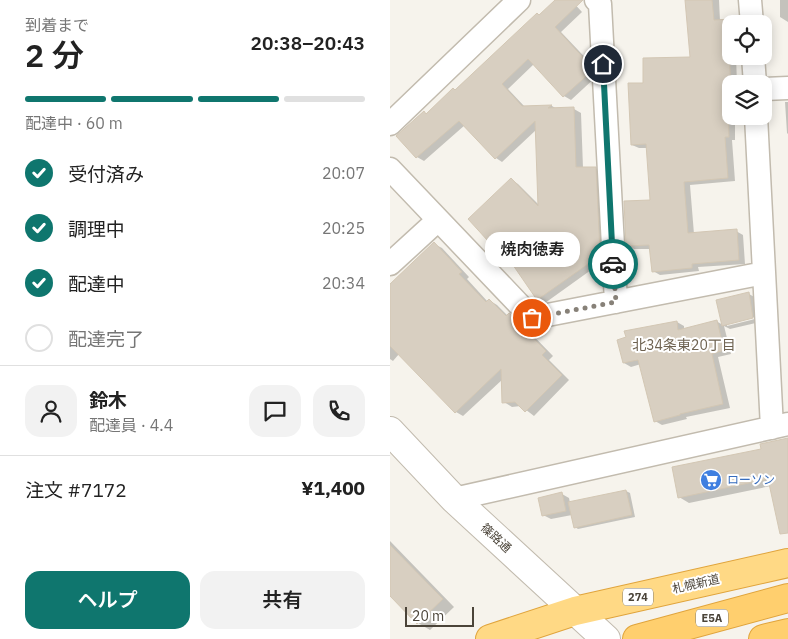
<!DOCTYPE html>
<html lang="ja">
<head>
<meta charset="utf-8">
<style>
  :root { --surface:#fff; --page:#f2f2f2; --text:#222; --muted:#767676; --line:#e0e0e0; --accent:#0f766e }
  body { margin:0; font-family:"IBM Plex Sans","Noto Sans JP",sans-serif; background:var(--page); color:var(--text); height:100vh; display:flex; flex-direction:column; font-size:19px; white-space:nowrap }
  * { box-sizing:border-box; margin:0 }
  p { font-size:16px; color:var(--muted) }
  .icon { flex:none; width:28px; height:28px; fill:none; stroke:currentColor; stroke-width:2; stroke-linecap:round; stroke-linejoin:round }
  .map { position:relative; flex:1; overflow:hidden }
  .panel { display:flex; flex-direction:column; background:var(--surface); width:390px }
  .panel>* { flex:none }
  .controls { position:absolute; left:332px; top:15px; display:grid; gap:10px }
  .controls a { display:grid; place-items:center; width:50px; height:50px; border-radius:10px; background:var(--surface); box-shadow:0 2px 12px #0003; font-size:25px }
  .scale { position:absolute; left:15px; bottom:12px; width:69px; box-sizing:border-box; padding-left:5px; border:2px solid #4b4439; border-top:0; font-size:14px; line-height:18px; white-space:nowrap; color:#4b4439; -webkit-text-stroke:4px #fff; paint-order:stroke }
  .pin { position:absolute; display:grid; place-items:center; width:42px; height:42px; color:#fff; margin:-21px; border:2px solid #fff; border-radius:50%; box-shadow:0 1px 5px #0007 }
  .courier { position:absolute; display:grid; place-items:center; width:50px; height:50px; margin:-25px; border:4px solid #0f766e; border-radius:50%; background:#fff; color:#222; box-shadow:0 1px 6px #0007 }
  .bubble { position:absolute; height:35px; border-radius:15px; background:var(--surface); box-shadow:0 2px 12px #0003; font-size:16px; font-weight:600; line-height:35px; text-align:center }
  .summary em { font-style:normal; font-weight:600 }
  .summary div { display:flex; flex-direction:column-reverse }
  .summary { display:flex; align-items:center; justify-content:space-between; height:85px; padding:0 25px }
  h1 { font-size:32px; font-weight:600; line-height:38px }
  .bar { display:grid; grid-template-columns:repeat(4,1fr); gap:8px 5px; align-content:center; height:60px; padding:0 25px }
  .bar i { height:6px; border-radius:4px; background:var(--line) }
  .bar .current { background:var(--accent) }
  .bar p { grid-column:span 4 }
  .line { display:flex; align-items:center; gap:12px; padding:0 25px; border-top:1px solid var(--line) }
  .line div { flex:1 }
  .round { display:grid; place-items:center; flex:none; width:52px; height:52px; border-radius:15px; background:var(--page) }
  ol { padding:0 25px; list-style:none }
  li { display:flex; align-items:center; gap:15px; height:55px }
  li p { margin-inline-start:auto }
  li .icon { padding:5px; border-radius:50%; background:var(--accent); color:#fff; stroke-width:4 }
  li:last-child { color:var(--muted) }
  li i { width:28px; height:28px; border:2px solid var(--line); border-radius:50% }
  .cta { display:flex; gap:10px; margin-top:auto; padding:10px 25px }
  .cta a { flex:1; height:58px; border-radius:15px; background:var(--accent); color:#fff; font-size:20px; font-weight:600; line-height:58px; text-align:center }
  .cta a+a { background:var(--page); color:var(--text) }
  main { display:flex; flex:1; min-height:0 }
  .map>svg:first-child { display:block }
  .shadow { fill:#0003 }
  .building { fill:#d8cfc1; stroke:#d3c7b4 }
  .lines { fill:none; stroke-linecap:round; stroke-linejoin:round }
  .minor-casing { stroke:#c2bbae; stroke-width:25 }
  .tertiary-casing { stroke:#c2bbae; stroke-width:30 }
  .trunk-casing { stroke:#e0a43c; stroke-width:30 }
  .motorway-casing { stroke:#e0a43c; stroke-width:30 }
  .minor { stroke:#fff; stroke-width:22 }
  .tertiary { stroke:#fff; stroke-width:28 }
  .trunk { stroke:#ffd985; stroke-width:28 }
  .motorway { stroke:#ffcf6e; stroke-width:28 }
  .done { stroke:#878178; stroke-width:5; stroke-dasharray:0 9 }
  .route { stroke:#0f766e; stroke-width:6 }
  .labels { text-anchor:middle; stroke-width:4; stroke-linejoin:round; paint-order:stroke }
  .shield { fill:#fff; stroke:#817c74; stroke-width:1 }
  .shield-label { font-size:11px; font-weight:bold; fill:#4b4439 }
  .shop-label { font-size:12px; fill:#366cbe; stroke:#fff; text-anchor:start }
  .street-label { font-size:12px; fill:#4b4439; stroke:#fff }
  .neighbourhood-label { font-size:14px; fill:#6e6250; stroke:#fff }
</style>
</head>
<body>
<main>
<section class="panel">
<div class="summary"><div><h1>2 分</h1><p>到着まで</p></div><em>20:38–20:43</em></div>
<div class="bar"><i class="current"></i><i class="current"></i><i class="current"></i><i></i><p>配達中 · 60 m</p></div>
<ol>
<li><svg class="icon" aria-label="check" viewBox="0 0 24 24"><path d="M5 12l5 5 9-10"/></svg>受付済み<p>20:07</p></li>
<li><svg class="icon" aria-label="check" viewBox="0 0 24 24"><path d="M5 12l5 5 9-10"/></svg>調理中<p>20:25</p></li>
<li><svg class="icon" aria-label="check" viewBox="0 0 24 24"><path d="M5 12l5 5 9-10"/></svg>配達中<p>20:34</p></li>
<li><i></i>配達完了</li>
</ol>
<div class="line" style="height:90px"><a class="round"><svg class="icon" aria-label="person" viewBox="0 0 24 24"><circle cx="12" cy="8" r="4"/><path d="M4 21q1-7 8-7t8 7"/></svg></a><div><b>鈴木</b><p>配達員 · 4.4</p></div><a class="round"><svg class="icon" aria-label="chat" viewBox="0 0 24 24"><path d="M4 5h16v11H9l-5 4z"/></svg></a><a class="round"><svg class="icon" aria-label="phone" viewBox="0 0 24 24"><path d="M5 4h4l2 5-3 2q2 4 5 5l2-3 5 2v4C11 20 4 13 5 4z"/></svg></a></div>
<div class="line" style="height:65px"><div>注文 #7172</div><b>¥1,400</b></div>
<div class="cta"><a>ヘルプ</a><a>共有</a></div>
</section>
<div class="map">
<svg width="398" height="639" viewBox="0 0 398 639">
  <rect width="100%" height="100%" fill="#f6f3ec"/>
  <path class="shadow" d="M167 0H181L192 12 171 32 207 70V76L181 100 174 96 144 64 118 89 135 107 162 106 167 109H184L191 113 193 168H205L212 172 215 265H208L155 303 148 299 117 254 109 251 122 180 128 184 149 205 146 130 112 162 106 158 75 125 34 161 27 157 37 115Z
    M296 0H329L330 21 348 19 355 24H341V56H346L347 84H341V116H345V140H342L345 181 300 185 304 234 346 231 353 235 355 264 308 267 309 271 270 275 263 271 261 249H244L237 245 261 201 257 148H249L242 145 254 84 302 58Z
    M390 0H398V22L390 17Z
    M395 102H398V134L397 133Z
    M44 244 52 248 79 277 77 279 98 302 99 300 107 305 118 316 119 314 127 319 163 356 159 360 179 380 144 416 131 406 122 407 114 402 113 379 73 416 66 412 9 354 3 361 0 359V291Z
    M359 294 366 298 369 316 337 323V326L369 318 370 322 340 329 334 326 341 354 328 357 340 408 296 417 297 419 272 425 265 421 251 364 241 367 234 363 287 322 294 326V329L326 321 333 325Z
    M398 440V512L381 486 299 503 289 497Z
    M236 491 240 493 245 517 188 529 185 527 182 515 161 519 153 515 172 494 179 498 180 503Z
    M0 541 64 607 40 630 28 623 0 594Z"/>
  <path class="building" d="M165 0H193L165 27 200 65 201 72 173 97 138 59 112 84 132 106 162 105 158 108 184 107 186 167H206L210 252H208V261L201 262 147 300 112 249 108 252 78 219 121 178 148 206 145 121 105 159 69 121 26 158 6 136 34 111 36 114 63 88 65 90 147 13 149 15Z
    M295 0H322L324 20 341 19V44H339L341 95H338L339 137H335L338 178 294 182 298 233 347 229 349 260 302 264V268L262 272 259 245 236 246 234 201 260 200 256 144 241 145 238 83H253V58L300 57Z
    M44 242 72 272 69 274 96 302 99 299 116 316 119 313 156 351 152 355 172 375 135 412 125 402 112 403 111 369 65 413 0 346V284Z
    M359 292 363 318 332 326 326 300Z
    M327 320 334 350 322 354 333 404 290 414V415L264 422 248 360 233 363 227 340 236 337 234 331 287 321 288 330Z
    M398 438V533L390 534 378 479 288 498 282 467 371 449 370 444Z
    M236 490 242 515 184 528 178 502Z
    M172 492 176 511 152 516 148 498Z
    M0 545 53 599 27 624 0 596Z"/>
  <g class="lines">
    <g class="minor-casing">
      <path id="minor" d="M206 0 210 4 226 302
        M360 0 362 24
        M363 56 365 84
        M374 89 398 88
        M366 116 382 428
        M0 124 129 0
        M0 169 142 318 374 273
        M0 264 48 220
        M64 499 398 424"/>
    </g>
    <g class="tertiary-casing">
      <path id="tertiary" d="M0 431 64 499 216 639"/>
    </g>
    <g class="trunk-casing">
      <path id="trunk" d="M100 639 185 611 398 563"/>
    </g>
    <g class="motorway-casing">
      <path id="motorway" d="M247 639 398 598
        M373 639 398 633"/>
    </g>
    <use href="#minor" class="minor"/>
    <use href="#tertiary" class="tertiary"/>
    <use href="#trunk" class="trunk"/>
    <use href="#motorway" class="motorway"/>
  </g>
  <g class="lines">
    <path class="done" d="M142 318 226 302 223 264"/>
    <path class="route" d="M213 64 223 264"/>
  </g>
  <defs>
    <g id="supermarket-disc" transform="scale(1.125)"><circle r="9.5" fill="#3f7fe0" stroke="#fff"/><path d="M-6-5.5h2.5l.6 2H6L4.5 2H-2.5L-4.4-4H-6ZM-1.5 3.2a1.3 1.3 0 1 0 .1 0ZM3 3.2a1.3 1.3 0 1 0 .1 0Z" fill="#fff"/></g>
  </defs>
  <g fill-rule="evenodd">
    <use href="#supermarket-disc" x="321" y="480"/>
  </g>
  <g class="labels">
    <g class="shield">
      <rect x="233" y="588.5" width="30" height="17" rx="4"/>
      <rect x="306" y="609.5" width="32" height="17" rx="4"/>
    </g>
    <g class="shield-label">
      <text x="248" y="601">274</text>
      <text x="322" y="622">E5A</text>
    </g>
    <g class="shop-label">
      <text x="337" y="484">ローソン</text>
    </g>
    <g class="street-label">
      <text transform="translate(106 538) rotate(43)" y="4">篠路通</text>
      <text transform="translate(306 584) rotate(-13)" y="4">札幌新道</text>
    </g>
    <g class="neighbourhood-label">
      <text x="294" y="350">北34条東20丁目</text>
    </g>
  </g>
</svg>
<div class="controls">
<a><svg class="icon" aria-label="locate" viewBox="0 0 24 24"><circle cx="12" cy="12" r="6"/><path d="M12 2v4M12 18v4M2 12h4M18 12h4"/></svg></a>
<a><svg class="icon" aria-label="layers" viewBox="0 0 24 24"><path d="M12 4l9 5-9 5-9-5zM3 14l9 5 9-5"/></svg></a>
</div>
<div class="scale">20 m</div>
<div class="pin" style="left:142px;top:318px;background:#ea580c"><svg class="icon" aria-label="bag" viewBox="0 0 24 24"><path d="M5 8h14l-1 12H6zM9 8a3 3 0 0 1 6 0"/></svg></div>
<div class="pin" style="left:213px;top:64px;background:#1f2937"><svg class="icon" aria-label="home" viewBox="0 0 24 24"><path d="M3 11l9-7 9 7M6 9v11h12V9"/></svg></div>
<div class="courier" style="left:223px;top:264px"><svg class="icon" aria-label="car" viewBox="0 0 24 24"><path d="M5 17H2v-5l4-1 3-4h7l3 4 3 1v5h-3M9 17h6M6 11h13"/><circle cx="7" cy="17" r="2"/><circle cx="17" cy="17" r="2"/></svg></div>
<div class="bubble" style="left:95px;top:232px;width:95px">焼肉徳寿</div>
</div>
</main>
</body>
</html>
